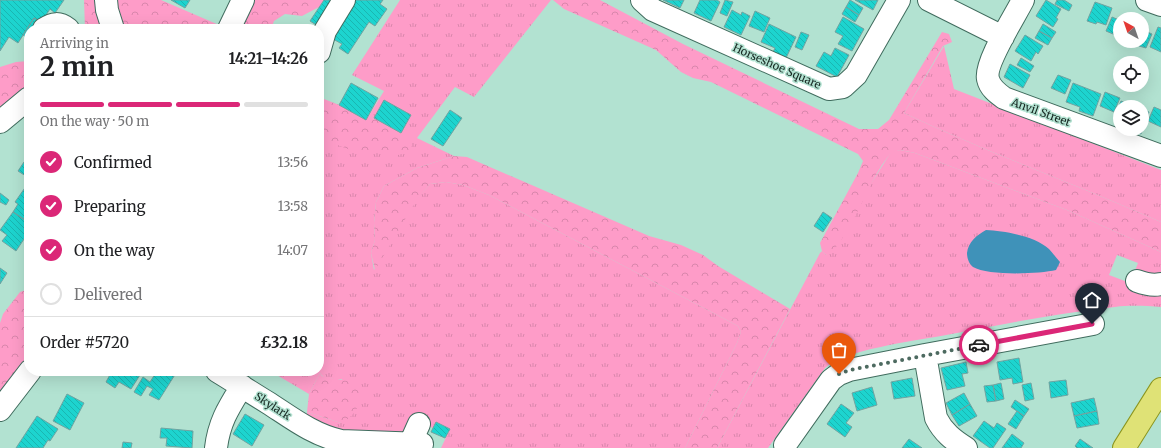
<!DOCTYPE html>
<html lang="en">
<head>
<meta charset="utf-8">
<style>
  :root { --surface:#fff; --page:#f6f6f6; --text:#202124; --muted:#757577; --line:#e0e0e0; --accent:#db2777 }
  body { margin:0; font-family:Merriweather,serif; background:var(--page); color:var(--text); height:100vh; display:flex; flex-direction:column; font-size:15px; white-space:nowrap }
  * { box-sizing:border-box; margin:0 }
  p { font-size:13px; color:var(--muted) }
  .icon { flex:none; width:22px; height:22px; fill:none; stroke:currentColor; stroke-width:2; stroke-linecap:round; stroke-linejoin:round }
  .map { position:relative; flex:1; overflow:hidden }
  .details { position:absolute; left:24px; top:24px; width:300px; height:352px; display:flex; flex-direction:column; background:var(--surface); border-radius:16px; box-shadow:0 4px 16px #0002 }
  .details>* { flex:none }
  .needle { width:26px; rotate:320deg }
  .tools { position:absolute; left:1113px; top:12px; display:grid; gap:8px }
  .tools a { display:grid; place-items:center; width:36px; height:36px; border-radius:50%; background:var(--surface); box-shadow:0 4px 16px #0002; font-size:20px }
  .pin { position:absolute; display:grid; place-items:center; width:34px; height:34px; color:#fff; margin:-41px -17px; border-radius:50% 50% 50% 0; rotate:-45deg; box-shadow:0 0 4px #0007 }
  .pin .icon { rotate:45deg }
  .courier { position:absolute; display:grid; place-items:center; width:40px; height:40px; margin:-20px; border:3px solid #db2777; border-radius:50%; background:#fff; color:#222; box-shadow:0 1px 5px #0007 }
  .headline em { font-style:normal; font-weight:700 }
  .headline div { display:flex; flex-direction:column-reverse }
  .headline { display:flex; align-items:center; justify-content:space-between; height:68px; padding:0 16px }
  h1 { font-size:26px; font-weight:700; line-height:30px }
  .bar { display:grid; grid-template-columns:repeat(4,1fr); gap:6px 4px; align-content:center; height:48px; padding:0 16px }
  .bar i { height:5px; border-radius:3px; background:var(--line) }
  .bar .current { background:var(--accent) }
  .bar p { grid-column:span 4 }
  .line { display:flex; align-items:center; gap:10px; padding:0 16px; border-top:1px solid var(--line) }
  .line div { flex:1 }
  ol { padding:0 16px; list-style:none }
  li { display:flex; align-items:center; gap:12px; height:44px }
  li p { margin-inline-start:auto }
  li .icon { padding:4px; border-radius:50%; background:var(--accent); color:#fff; stroke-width:4 }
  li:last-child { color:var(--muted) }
  li i { width:22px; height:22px; border:2px solid var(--line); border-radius:50% }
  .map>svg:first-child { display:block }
  .grass { fill:url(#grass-tufts); fill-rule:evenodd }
  .forest { fill:url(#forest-crowns) }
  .water { fill:#3f92b9 }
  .building { fill:url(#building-back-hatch); stroke:#70a4a1 }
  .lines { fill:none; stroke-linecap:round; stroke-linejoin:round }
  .minor-casing { stroke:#406c5e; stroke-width:24 }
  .major-casing { stroke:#8b951e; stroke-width:24 }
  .minor { stroke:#fff; stroke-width:22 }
  .major { stroke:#dfe276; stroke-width:22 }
  .done { stroke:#4d6a60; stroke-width:4; stroke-dasharray:0 7.2 }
  .route { stroke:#db2777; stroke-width:5 }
  .labels { text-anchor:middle; stroke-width:3; stroke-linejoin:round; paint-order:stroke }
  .street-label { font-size:11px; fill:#172923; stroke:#b2e2d1 }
</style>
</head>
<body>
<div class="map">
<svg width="1161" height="448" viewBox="0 0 1161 448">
  <defs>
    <pattern id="grass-tufts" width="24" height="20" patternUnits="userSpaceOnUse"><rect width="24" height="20" fill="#fe9cc8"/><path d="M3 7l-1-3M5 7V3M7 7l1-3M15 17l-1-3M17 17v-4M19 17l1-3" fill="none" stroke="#d986ac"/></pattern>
    <pattern id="forest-crowns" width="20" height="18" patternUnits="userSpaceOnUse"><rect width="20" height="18" fill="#fe9cc8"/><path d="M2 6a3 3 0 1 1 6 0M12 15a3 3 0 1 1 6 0" fill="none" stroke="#d986ac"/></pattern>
    <pattern id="building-back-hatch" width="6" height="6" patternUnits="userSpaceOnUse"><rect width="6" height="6" fill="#1dd4cf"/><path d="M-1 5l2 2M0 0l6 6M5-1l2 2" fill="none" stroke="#1ab6b1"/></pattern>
  </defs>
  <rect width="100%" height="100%" fill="#b2e2d1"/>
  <path class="grass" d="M400 0H551L474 97 455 87 417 138 454 156 417 168 384 186 376 202 374 223 375 240 371 253 374 270 416 200 430 184 446 182 463 185 489 195 738 326 741 332 737 343 685 448H441L450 429 436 422 433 428 415 419 406 436 337 433 306 423 307 412 341 423 342 379C334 379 324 380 320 373L309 394 270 371H319V140L382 122 368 117 384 91 352 75Z
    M944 46 954 89 1161 170V222C1076 184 988 153 904 113Z
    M900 150 915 153 1067 210 1161 252V307C1146 306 1131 305 1115 307 1057 313 999 325 941 336 913 341 844 350 825 368L768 448H717L820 253 822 251 826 255 891 152ZM1117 255 1138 263 1130 283 1109 275Z"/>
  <path class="forest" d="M84 0H161L219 25 233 26 250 0H326L319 7 302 16 285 14 274 21 271 29H85Z
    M553 0H600L683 44 859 129H878L889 120 942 32 949 34 952 42 943 46 904 113C988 153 1076 184 1161 222V252L1067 210 915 153 900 150 891 153C887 158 882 164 879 170 868 187 843 250 826 255L822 251 820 243 858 173 863 161 858 154 711 82 693 78 681 72 656 50 564 9Z
    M29 61V99L10 100 0 108V67L16 62Z
    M319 97 382 122 405 133 410 138 412 151 398 155 353 151 322 139 319 140Z
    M454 156 467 157 649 236 681 245 703 255 718 266 790 309 717 448H685L737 343 741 332 738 326 489 195 463 185 446 182 430 184 416 201 375 270 371 253 375 240 374 223 376 202 384 186 417 168Z
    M29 289V355L0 394V323L3 314 20 292Z
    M320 373 322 376C339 382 370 376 358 406 355 413 348 420 341 423L307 412 309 394Z"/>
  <path class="water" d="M986 230C1005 231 1035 236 1049 249 1053 253 1056 258 1060 262L1056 270C1039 274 988 276 973 267 969 264 967 258 967 253 968 242 977 235 986 230Z"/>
  <path class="building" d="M0 0H64L55 13 50 9 44 18 40 21 34 18 18 43 9 37 0 51Z
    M171 0H190L185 8Z
    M324 0H340L318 26 310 21Z
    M354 0H383L380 4 387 9 375 26 369 22 348 54 339 48 342 44 333 39 337 33 334 31Z
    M663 0H684L680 8Z
    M700 0H717L720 2 711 21 694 13Z
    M725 0 733 2 727 16 720 13Z
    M850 0 863 8 859 15 846 7Z
    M855 0H878L873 10Z
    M1046 0 1061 9 1056 18 1058 19 1053 27 1036 16Z
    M1057 0H1064L1072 5 1069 11 1055 4Z
    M1095 2 1112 8 1106 25 1097 22 1096 24 1087 21Z
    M846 7 859 15 855 22 842 14Z
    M732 10 741 15 742 12 750 16 741 35 724 27Z
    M755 11 770 18 764 32 749 26Z
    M843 17 864 29 852 51 838 44 843 36 835 32Z
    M1112 17 1119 20 1113 34 1106 31Z
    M34 18 52 29H29V39L23 35Z
    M1119 20H1120V36L1113 34Z
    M769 24 796 37 786 58 773 52 775 48 761 42Z
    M1043 24 1056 32 1052 38 1039 31Z
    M1158 27 1161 28V52L1150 47Z
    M1039 31 1052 38 1048 45 1035 38Z
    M1145 31 1152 34 1146 48 1139 46 1142 41Z
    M801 32 809 35 802 50 795 47Z
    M1025 35 1043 46 1038 54 1036 52 1031 61 1015 51Z
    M835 48 849 55 837 77 816 66 824 52 831 56Z
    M1021 58 1034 66 1030 72 1017 65Z
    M1010 64 1030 75 1023 88 1004 77Z
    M1058 75 1071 80 1065 94 1051 88Z
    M351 83 378 98 366 120 339 105Z
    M1073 83 1101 94 1093 116 1079 111 1080 107 1066 102Z
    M1105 92 1120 98 1114 112 1100 106Z
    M384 100 411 115 401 133 374 118Z
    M1121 101 1136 107H1120V122L1114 119Z
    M1154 107 1161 110V127L1148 121Z
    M1142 109 1149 112 1141 134 1127 129H1142Z
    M450 110 462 118 443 146 431 139Z
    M24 162 29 165V178L18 171Z
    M29 182V218L27 221 13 212 18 204 15 202Z
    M0 193 9 200 6 205 0 202Z
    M13 212 29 223V242L24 239 16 251 2 241 7 235 0 230Z
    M823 212 832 218 823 232 814 226Z
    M0 268 7 273 0 284Z
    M1019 358 1023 382 1013 384 1012 378 1000 380 997 362Z
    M966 362 968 373 962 374 965 386 947 390 941 368Z
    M112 371H134L140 375 131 389 119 382 115 388 106 382Z
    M157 371H173L176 373 159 400 149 395 153 389 147 386 141 396 134 392 143 377 150 382Z
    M912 378 915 396 894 399 891 382Z
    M1066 380 1068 395 1051 398 1049 382Z
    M1001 383 1004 399 996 401 993 385Z
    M1031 383 1034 399 1025 401 1022 385Z
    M993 385 996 401 987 402 984 386Z
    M872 387 877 405 857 411 852 393Z
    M964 393 970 404 952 415 946 403Z
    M67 394 84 403 70 430 53 421Z
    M1094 398 1097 411 1074 416 1071 403Z
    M1015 400 1029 409 1024 416 1011 407Z
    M841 404 854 413 846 423 852 427 845 437 827 424Z
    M970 404 977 416 959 426 952 415Z
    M1017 411 1024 416 1016 429 1008 424Z
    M1097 411 1099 424 1077 428 1074 416Z
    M245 414 264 425 252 446 233 434Z
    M37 416 58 429 50 441 48 440 43 448H16Z
    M984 421 994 428 997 423 1006 429 993 448H990L973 436Z
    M436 422 450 429 445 438 431 432Z
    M161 428 193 431 192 448 166 446 167 438H160Z
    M1012 434 1024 443 1021 448H1002Z
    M909 439 922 448H902Z
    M1080 439 1093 448H1077L1075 446Z
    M123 442 132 443 131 448H122Z"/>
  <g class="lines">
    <g class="minor-casing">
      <path id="minor" d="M106 0 107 10 113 29
        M642 0 653 10 829 89 843 87 856 75 899 0
        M929 0 1003 37
        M1023 0C1015 16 984 64 988 79 990 88 997 93 1004 98L1161 156
        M1147 0 1161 5
        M44 29C53 23 59 22 68 29
        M229 29 243 0
        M319 52 325 31 344 0
        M0 122 29 98
        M1137 281C1145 284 1153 286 1161 284
        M217 371C235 382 252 393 270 404 293 419 314 435 341 441L422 444
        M0 410 30 371
        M410 444 419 424
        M785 445 831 380 839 374 849 370 925 355
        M216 448C219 422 229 407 242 386
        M966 448C953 440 943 432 936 418L925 355 1093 324"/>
    </g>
    <g class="major-casing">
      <path id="major" d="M1124 448 1161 389"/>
    </g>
    <use href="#minor" class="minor"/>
    <use href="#major" class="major"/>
  </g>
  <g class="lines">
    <path class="done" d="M839 374 850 370 979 345"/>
    <path class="route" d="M979 345 1092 324"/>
  </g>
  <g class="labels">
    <g class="street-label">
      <text transform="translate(777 66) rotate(24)" y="4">Horseshoe Square</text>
      <text transform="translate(1041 112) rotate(20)" y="4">Anvil Street</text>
      <text transform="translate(273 406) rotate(33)" y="4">Skylark</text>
    </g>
  </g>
</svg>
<div class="tools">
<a><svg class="needle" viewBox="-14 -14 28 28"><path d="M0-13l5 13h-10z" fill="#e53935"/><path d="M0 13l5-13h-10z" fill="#757577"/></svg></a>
<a><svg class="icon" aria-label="locate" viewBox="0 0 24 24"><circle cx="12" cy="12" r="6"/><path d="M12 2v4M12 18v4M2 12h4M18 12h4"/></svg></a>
<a><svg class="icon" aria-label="layers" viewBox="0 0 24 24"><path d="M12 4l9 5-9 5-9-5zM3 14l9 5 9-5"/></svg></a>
</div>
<div class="pin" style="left:839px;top:374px;background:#ea580c"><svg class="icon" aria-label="bag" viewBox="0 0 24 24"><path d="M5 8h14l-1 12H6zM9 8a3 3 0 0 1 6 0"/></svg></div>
<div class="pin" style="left:1092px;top:324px;background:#1f2937"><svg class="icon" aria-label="home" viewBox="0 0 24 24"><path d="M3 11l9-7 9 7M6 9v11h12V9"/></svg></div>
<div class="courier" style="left:979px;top:345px"><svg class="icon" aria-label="car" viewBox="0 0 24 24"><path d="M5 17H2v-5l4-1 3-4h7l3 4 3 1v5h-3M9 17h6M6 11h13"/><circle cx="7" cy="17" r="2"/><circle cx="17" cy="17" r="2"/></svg></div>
<section class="details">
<div class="headline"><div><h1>2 min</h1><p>Arriving in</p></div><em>14:21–14:26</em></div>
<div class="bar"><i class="current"></i><i class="current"></i><i class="current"></i><i></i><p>On the way · 50 m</p></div>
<ol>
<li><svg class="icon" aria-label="check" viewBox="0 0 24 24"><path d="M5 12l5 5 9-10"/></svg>Confirmed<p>13:56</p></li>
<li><svg class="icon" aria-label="check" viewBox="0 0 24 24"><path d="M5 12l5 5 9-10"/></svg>Preparing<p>13:58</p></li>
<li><svg class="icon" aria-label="check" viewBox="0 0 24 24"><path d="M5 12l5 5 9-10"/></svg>On the way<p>14:07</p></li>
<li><i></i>Delivered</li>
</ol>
<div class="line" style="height:52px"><div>Order #5720</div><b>£32.18</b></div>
</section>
</div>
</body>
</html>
